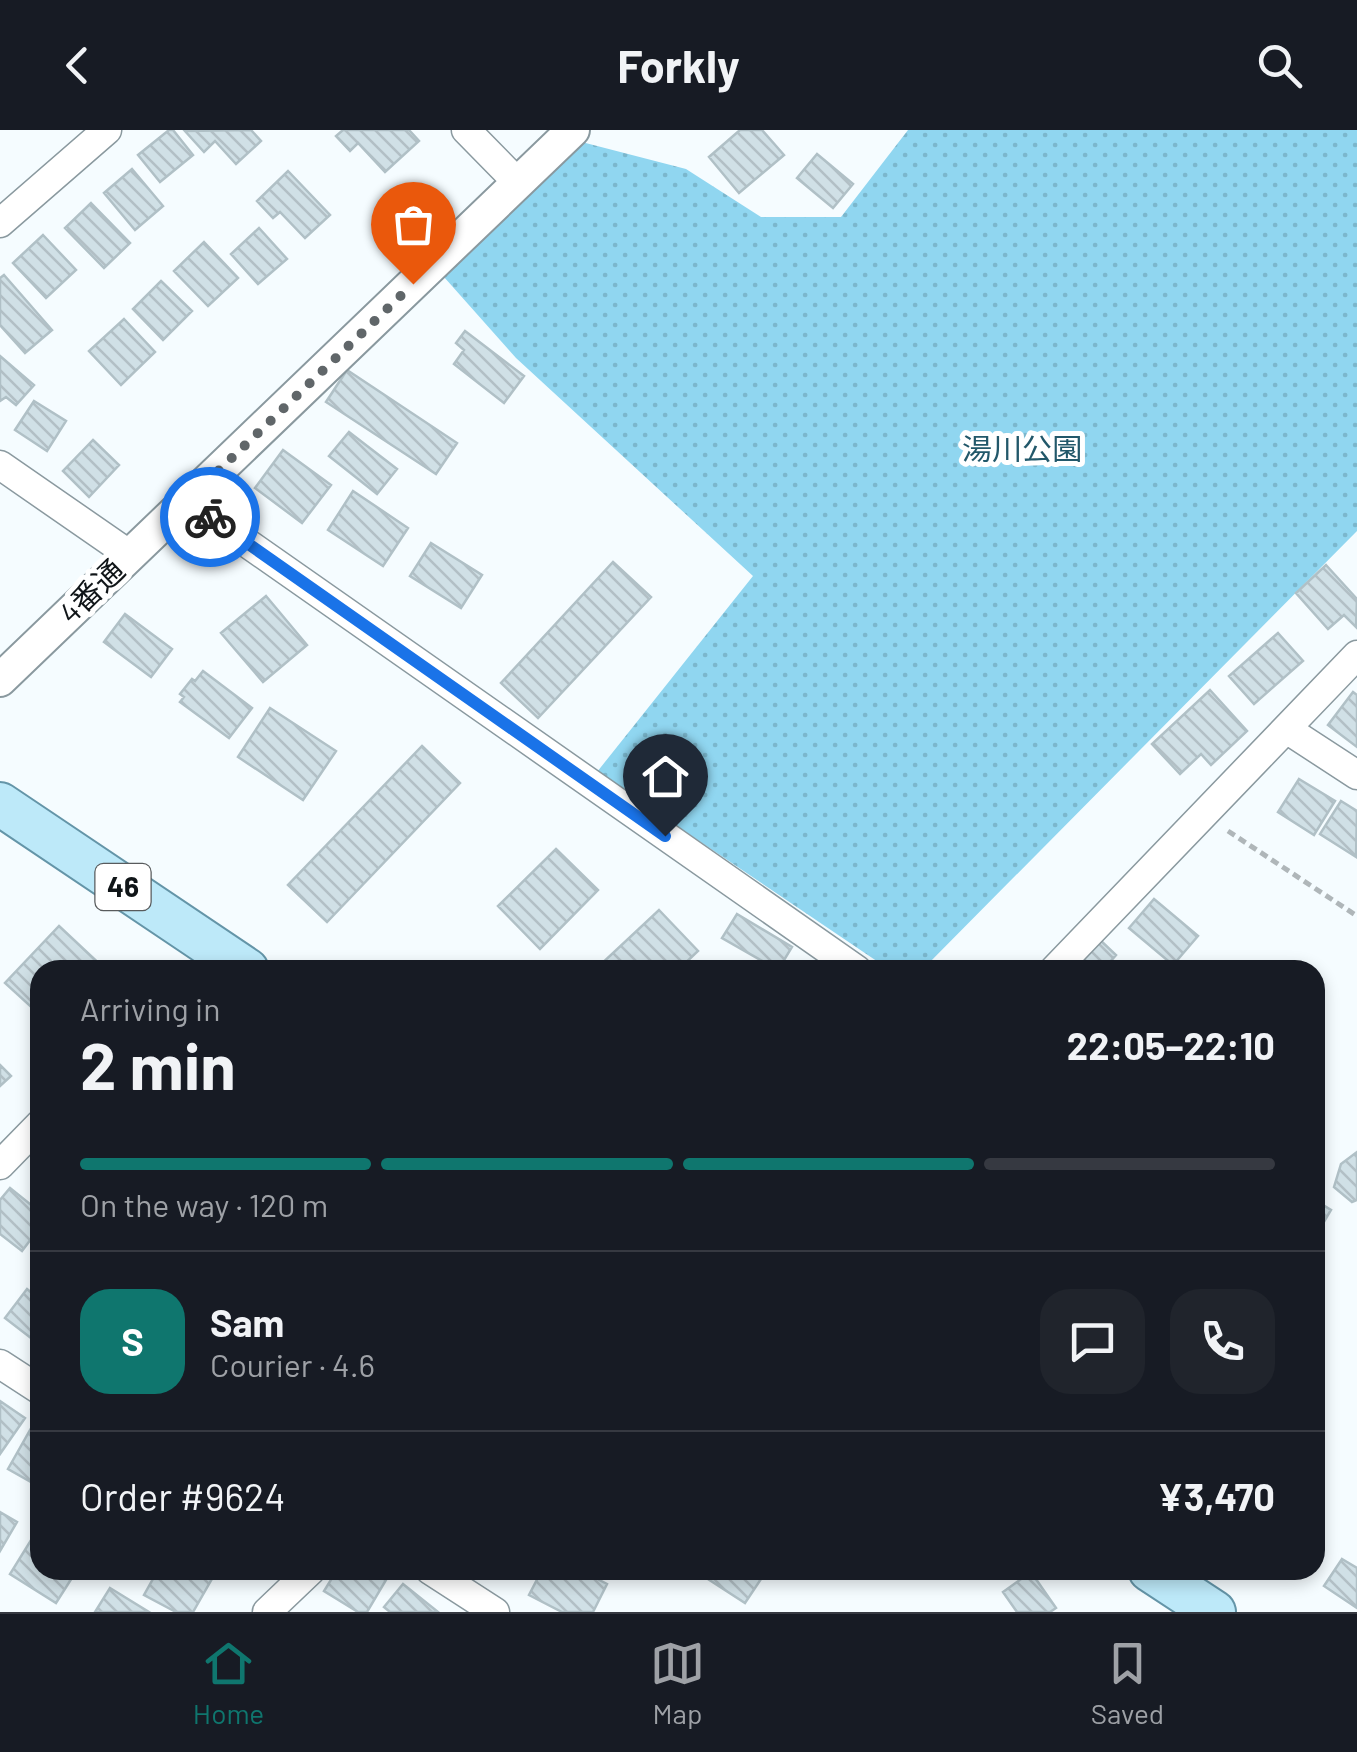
<!DOCTYPE html>
<html lang="en">
<head>
<meta charset="utf-8">
<style>
  :root { --surface:#171b24; --page:#20242c; --text:#f1f3f6; --muted:#9ea1a6; --line:#363941; --accent:#0f766e }
  body { margin:0; font-family:Barlow,"Noto Sans JP",sans-serif; background:var(--page); color:var(--text); height:100vh; display:flex; flex-direction:column; font-size:38px; white-space:nowrap }
  * { box-sizing:border-box; margin:0 }
  p { font-size:32px; color:var(--muted) }
  .icon { flex:none; width:55px; height:55px; fill:none; stroke:currentColor; stroke-width:2; stroke-linecap:round; stroke-linejoin:round }
  .map { position:relative; flex:1; overflow:hidden }
  .side { position:absolute; left:30px; top:830px; width:1295px; height:620px; display:flex; flex-direction:column; background:var(--surface); border-radius:30px; box-shadow:0 5px 15px #0003 }
  .side>* { flex:none }
  .pin { position:absolute; display:grid; place-items:center; width:85px; height:85px; color:#fff; margin:-102px -42px; border-radius:50% 50% 50% 0; rotate:-45deg; box-shadow:0 0 10px #0007 }
  .pin .icon { rotate:45deg }
  .courier { position:absolute; display:grid; place-items:center; width:100px; height:100px; margin:-50px; border:8px solid #1a73e8; border-radius:50%; background:#fff; color:#222; box-shadow:0 2px 12px #0007 }
  .summary em { font-style:normal; font-weight:700 }
  .summary div { display:flex; flex-direction:column-reverse }
  .summary { display:flex; align-items:center; justify-content:space-between; height:170px; padding:0 50px }
  h1 { font-size:65px; font-weight:700; line-height:75px }
  .bar { display:grid; grid-template-columns:repeat(4,1fr); gap:15px 10px; align-content:center; height:120px; padding:0 50px }
  .bar i { height:12px; border-radius:8px; background:var(--line) }
  .bar .active { background:var(--accent) }
  .bar p { grid-column:span 4 }
  .line { display:flex; align-items:center; gap:25px; padding:0 50px; border-top:2px solid var(--line) }
  .line div { flex:1 }
  .round { display:grid; place-items:center; flex:none; width:105px; height:105px; border-radius:30px; background:var(--page) }
  header { display:flex; justify-content:space-between; align-items:center; height:130px; padding:0 50px; background:var(--surface); font-size:45px; font-weight:700 }
  .menu { display:flex; justify-content:space-around; align-items:center; height:140px; border-top:2px solid var(--line); background:var(--surface); font-size:28px; color:var(--muted) }
  .menu a { display:grid; justify-items:center; gap:5px }
  .menu .active { color:var(--accent) }
  .map>svg:first-child { display:block }
  .park { fill:url(#park-dots) }
  .building { fill:url(#building-back-hatch); stroke:#b0c0c6; stroke-width:2.5 }
  .lines { fill:none; stroke-linecap:round; stroke-linejoin:round }
  .minor-casing { stroke:#8a999f; stroke-width:31 }
  .tertiary-casing { stroke:#8a999f; stroke-width:36 }
  .primary-casing { stroke:#6495a8; stroke-width:46 }
  .path { stroke:#afb6b9; stroke-width:5; stroke-dasharray:8 5; stroke-linecap:butt }
  .minor { stroke:#fff; stroke-width:28 }
  .tertiary { stroke:#fff; stroke-width:32 }
  .primary { stroke:#bde9f9; stroke-width:42 }
  .done { stroke:#606669; stroke-width:10; stroke-dasharray:0 18 }
  .route { stroke:#1a73e8; stroke-width:12 }
  .labels { text-anchor:middle; stroke-width:10; stroke-linejoin:round; paint-order:stroke }
  .shield { fill:#fff; stroke:#585b5d; stroke-width:2.5 }
  .shield-label { font-size:28px; font-weight:bold; fill:#101518 }
  .park-label { font-size:30px; fill:#22586a; stroke:#fff }
  .street-label { font-size:30px; fill:#101518; stroke:#fff }
</style>
</head>
<body>
<header><svg class="icon" aria-label="back" viewBox="0 0 24 24"><path d="M15 5l-7 7 7 7"/></svg>Forkly<svg class="icon" aria-label="search" viewBox="0 0 24 24"><circle cx="10" cy="10" r="6"/><path d="M15 15l6 6"/></svg></header>
<div class="map">
<svg width="1357" height="1482" viewBox="0 0 1357 1482">
  <defs>
    <pattern id="park-dots" width="8" height="8" patternUnits="userSpaceOnUse" patternTransform="scale(2.5)"><rect width="8" height="8" fill="#90d6f0"/><path d="M2 2h.1M6 6h.1" fill="none" stroke="#7bb7cd" stroke-width="1.8" stroke-linecap="round"/></pattern>
    <pattern id="building-back-hatch" width="6" height="6" patternUnits="userSpaceOnUse" patternTransform="scale(2.5)"><rect width="6" height="6" fill="#d0e0e6"/><path d="M-1 5l2 2M0 0l6 6M5-1l2 2" fill="none" stroke="#b2bfc5"/></pattern>
  </defs>
  <rect width="100%" height="100%" fill="#f5fcff"/>
  <path class="park" d="M908 0H1357V401L922 840H890L597 642 753 446 516 228 436 138 574 10 686 39 761 87H841Z"/>
  <path class="building" d="M169 0H173L193 25 160 52 138 25Z
    M251 0 261 11 236 34 215 11 204 22 185 1Z
    M343 0H409L419 11 385 42 358 13 350 21 336 6Z
    M740 0H762L784 25 739 63 709 27Z
    M817 24 853 54 833 78 797 48Z
    M132 39 163 76 135 100 104 63Z
    M288 41 330 85 305 108 280 82 273 88 257 71Z
    M91 73 130 113 104 138 65 98Z
    M259 98 287 129 258 154 231 124Z
    M43 105 76 140 46 168 13 133Z
    M204 112 238 148 208 176 174 141Z
    M4 145 52 200 25 223 0 195V148Z
    M161 151 192 181 163 210 133 179Z
    M124 189 155 222 121 255 89 221Z
    M465 201 524 246 504 273 454 234 464 220 456 213Z
    M0 226 34 255 16 275 6 267 0 271Z
    M347 240 457 313 436 344 326 272Z
    M34 271 66 291 47 321 15 300Z
    M349 302 397 339 377 364 329 326Z
    M93 310 119 335 89 367 63 341Z
    M283 320 331 355 302 393 255 358Z
    M353 361 408 398 383 436 328 400Z
    M431 413 482 445 461 478 410 446Z
    M613 432 651 467 538 588 501 553Z
    M1326 435 1357 469 1356 497 1344 485 1328 499 1296 463Z
    M266 466 307 515 263 552 221 503Z
    M125 484 172 519 151 547 104 512Z
    M1278 503 1303 531 1254 574 1229 546Z
    M203 541 252 578 229 608 180 572 184 567 180 564 192 549 195 551Z
    M1210 560 1247 601 1211 635 1201 624 1180 644 1152 614Z
    M1353 562 1357 565V617L1328 595Z
    M270 578 336 621 303 670 238 627Z
    M422 616 460 653 327 792 288 755Z
    M1299 649 1335 671 1314 705 1278 682Z
    M1341 671 1357 681 1356 727 1320 704Z
    M556 719 598 760 540 819 498 776Z
    M1154 769 1198 806 1173 835 1129 798Z
    M659 780 698 821 678 840H601L598 837Z
    M737 784 792 817 778 840 722 808Z
    M59 796 106 840H40V885L5 853Z
    M1099 809 1116 825 1103 840H1095L1082 829Z
    M0 935 11 946 0 956Z
    M1357 1022V1070L1352 1072 1334 1057 1341 1034Z
    M10 1058 40 1082V1097L22 1121 0 1104V1070Z
    M1315 1070 1331 1080 1315 1107Z
    M27 1159 40 1170V1215L5 1188Z
    M0 1271 25 1288 0 1324Z
    M34 1293 40 1297V1357L8 1339Z
    M0 1382 17 1392 0 1421Z
    M36 1402 40 1405V1440H77L56 1473 10 1444Z
    M1342 1429 1357 1438V1478L1324 1456Z
    M158 1440H217L193 1482H176L144 1465Z
    M337 1440H369L386 1450 367 1482H358L324 1461Z
    M542 1440H580L607 1454 593 1482H562L529 1465Z
    M694 1440H767L745 1473Z
    M1031 1442 1056 1478 1050 1482H1017L1003 1462Z
    M403 1454 438 1482H390L384 1477Z
    M110 1458 149 1482H95Z"/>
  <g class="lines">
    <g class="minor-casing">
      <path id="minor" d="M466 0 518 53
        M0 93 107 0
        M0 335 130 425
        M187 371 857 840
        M1288 600 1357 645
        M1054 840 1357 525
        M0 1035 40 994
        M0 1234 40 1260
        M430 1440 495 1482
        M267 1482 311 1440"/>
    </g>
    <g class="tertiary-casing">
      <path id="tertiary" d="M0 550 573 0"/>
    </g>
    <g class="primary-casing">
      <path id="primary" d="M0 674 247 840
        M1150 1440 1214 1482"/>
    </g>
    <path class="path" d="M1228 701 1357 786"/>
    <use href="#minor" class="minor"/>
    <use href="#tertiary" class="tertiary"/>
    <use href="#primary" class="primary"/>
  </g>
  <g class="lines">
    <path class="done" d="M210 387 187 371 413 154"/>
    <path class="route" d="M210 387 665 706"/>
  </g>
  <g class="labels">
    <rect class="shield" x="95.5" y="734" width="55" height="46" rx="8"/>
    <g class="shield-label">
      <text x="123" y="767">46</text>
    </g>
    <g class="park-label">
      <text x="1022" y="330">湯川公園</text>
    </g>
    <g class="street-label">
      <text transform="translate(92 462) rotate(-44)" y="10">4番通</text>
    </g>
  </g>
</svg>
<div class="pin" style="left:413px;top:154px;background:#ea580c"><svg class="icon" aria-label="bag" viewBox="0 0 24 24"><path d="M5 8h14l-1 12H6zM9 8a3 3 0 0 1 6 0"/></svg></div>
<div class="pin" style="left:665px;top:706px;background:#1f2937"><svg class="icon" aria-label="home" viewBox="0 0 24 24"><path d="M3 11l9-7 9 7M6 9v11h12V9"/></svg></div>
<div class="courier" style="left:210px;top:387px"><svg class="icon" aria-label="bike" viewBox="0 0 24 24"><circle cx="6" cy="16" r="4"/><circle cx="18" cy="16" r="4"/><path d="M6 16l4-8h5l3 8M10 8l3 8H6M13 5h3"/></svg></div>
<section class="side">
<div class="summary"><div><h1>2 min</h1><p>Arriving in</p></div><em>22:05–22:10</em></div>
<div class="bar"><i class="active"></i><i class="active"></i><i class="active"></i><i></i><p>On the way · 120 m</p></div>
<div class="line" style="height:180px"><b class="round" style="background:var(--accent);color:#fff">S</b><div><b>Sam</b><p>Courier · 4.6</p></div><a class="round"><svg class="icon" aria-label="chat" viewBox="0 0 24 24"><path d="M4 5h16v11H9l-5 4z"/></svg></a><a class="round"><svg class="icon" aria-label="phone" viewBox="0 0 24 24"><path d="M5 4h4l2 5-3 2q2 4 5 5l2-3 5 2v4C11 20 4 13 5 4z"/></svg></a></div>
<div class="line" style="height:130px"><div>Order #9624</div><b>¥3,470</b></div>
</section>
</div>
<nav class="menu">
<a class="active"><svg class="icon" aria-label="home" viewBox="0 0 24 24"><path d="M3 11l9-7 9 7M6 9v11h12V9"/></svg>Home</a>
<a><svg class="icon" aria-label="map" viewBox="0 0 24 24"><path d="M3 6l6-2 6 2 6-2v14l-6 2-6-2-6 2zM9 4v14M15 6v14"/></svg>Map</a>
<a><svg class="icon" aria-label="saved" viewBox="0 0 24 24"><path d="M7 4h10v16l-5-4-5 4z"/></svg>Saved</a>
</nav>
</body>
</html>
